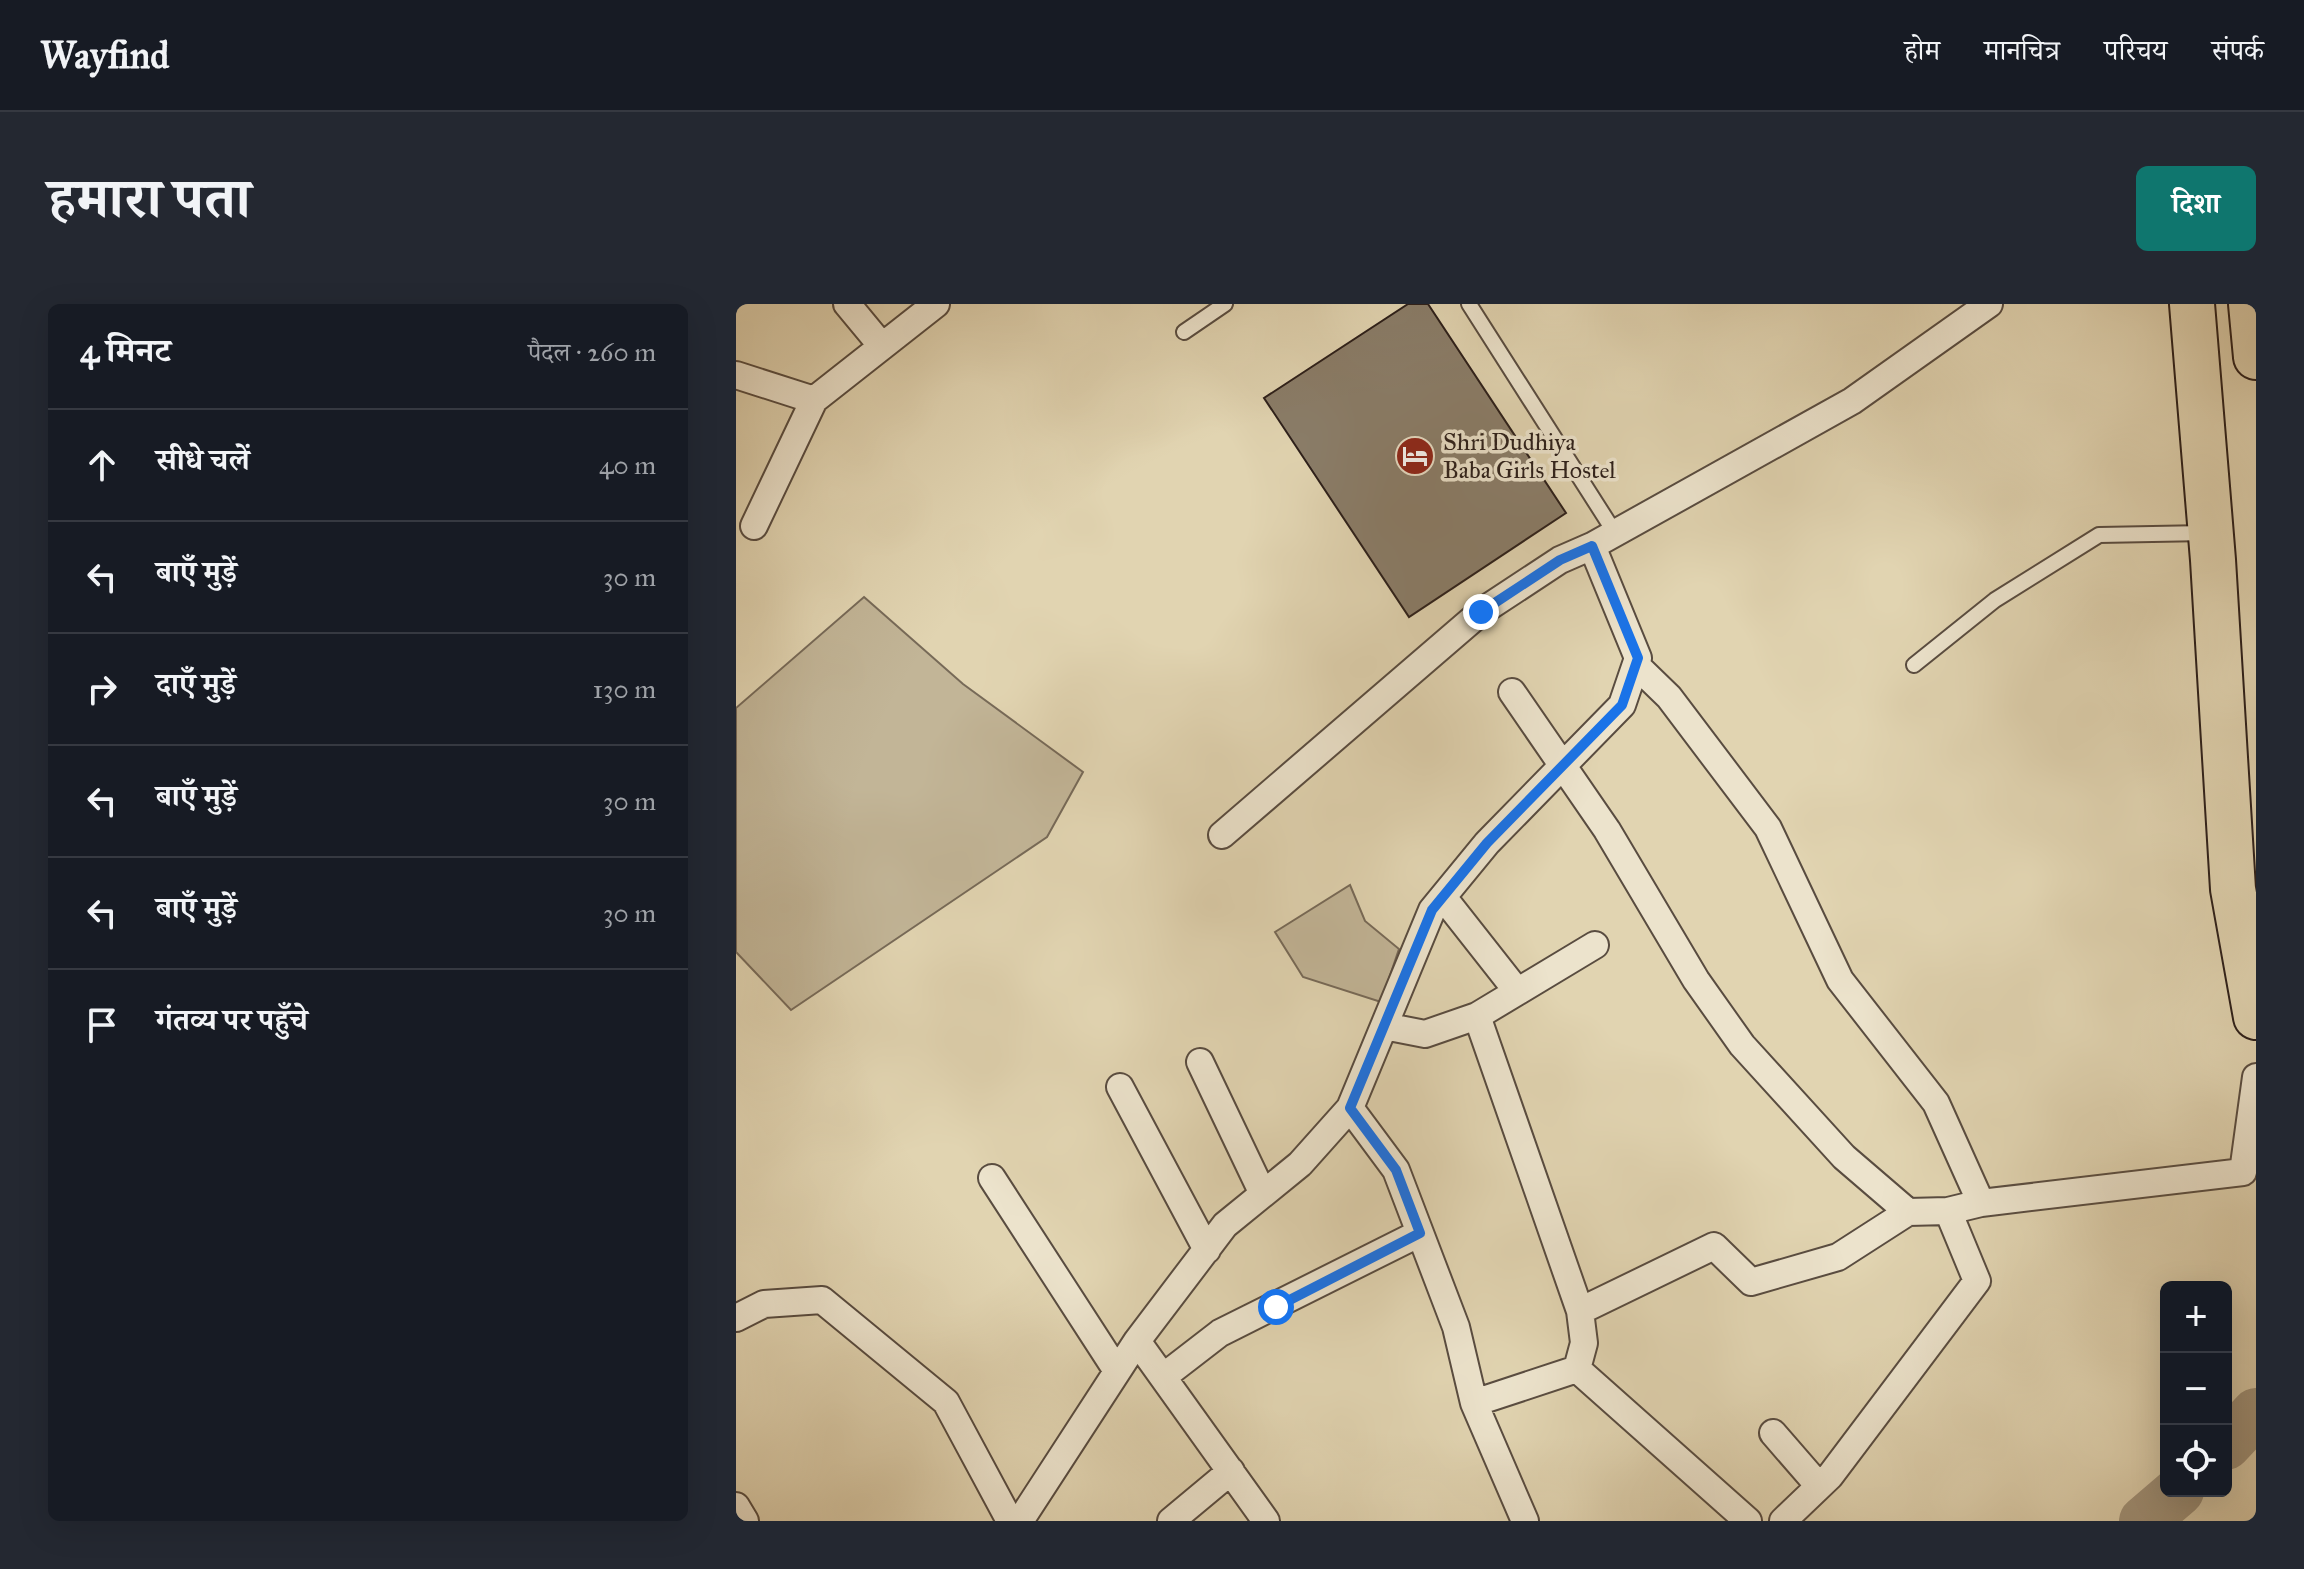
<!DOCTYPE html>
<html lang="hi">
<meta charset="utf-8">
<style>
body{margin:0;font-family:"IM FELL Great Primer","Noto Serif Devanagari",serif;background:#242831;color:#f1f3f6}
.controls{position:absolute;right:24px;bottom:24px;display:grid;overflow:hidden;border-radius:12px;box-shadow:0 8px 32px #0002}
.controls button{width:72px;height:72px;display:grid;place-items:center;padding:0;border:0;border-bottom:2px solid #363941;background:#171b24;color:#f1f3f6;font:40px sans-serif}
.stop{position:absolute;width:24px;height:24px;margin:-18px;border:6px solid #1a73e8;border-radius:50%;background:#fff}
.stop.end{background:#1a73e8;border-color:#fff;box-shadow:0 2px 8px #0008}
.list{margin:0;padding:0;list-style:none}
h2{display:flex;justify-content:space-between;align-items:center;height:104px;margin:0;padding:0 32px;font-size:34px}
h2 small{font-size:26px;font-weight:400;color:#9ea1a6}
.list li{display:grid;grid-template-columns:52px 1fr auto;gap:24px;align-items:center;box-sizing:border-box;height:112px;padding:0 32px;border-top:2px solid #363941}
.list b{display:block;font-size:30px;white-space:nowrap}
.list em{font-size:26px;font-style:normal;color:#9ea1a6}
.icon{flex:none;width:44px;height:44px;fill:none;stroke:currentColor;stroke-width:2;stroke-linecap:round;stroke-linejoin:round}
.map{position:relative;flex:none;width:1520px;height:1217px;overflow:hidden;border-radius:12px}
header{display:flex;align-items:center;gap:48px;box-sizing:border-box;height:112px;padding:0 40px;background:#171b24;border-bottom:2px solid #363941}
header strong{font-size:38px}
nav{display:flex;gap:44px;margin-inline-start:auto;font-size:28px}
.intro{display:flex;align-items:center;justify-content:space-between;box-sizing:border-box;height:192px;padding:0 48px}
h1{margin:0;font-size:56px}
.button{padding:20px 36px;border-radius:12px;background:#0f766e;color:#fff;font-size:28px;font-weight:700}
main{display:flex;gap:48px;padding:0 48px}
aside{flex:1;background:#171b24;border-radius:12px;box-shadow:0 8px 32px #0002}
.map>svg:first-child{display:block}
.green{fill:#c2b597;stroke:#776a58;stroke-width:2}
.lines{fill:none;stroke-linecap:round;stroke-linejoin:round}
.river{stroke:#a3967e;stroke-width:50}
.building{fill:#8a7d69;stroke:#2c1f1a;stroke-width:2}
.lane-casing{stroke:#594c40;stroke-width:18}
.street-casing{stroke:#594c40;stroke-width:30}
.highway-casing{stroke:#2c1f1a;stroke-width:48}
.lane{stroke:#ece3cc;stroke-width:14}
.street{stroke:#ece3cc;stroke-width:26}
.highway{stroke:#e1d4b1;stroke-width:44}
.route{stroke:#1a73e8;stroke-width:10}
.labels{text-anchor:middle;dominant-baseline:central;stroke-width:7;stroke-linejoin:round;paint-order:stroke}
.poi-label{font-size:24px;fill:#2c1f1a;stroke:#ece3cc;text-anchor:start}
</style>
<header>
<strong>Wayfind</strong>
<nav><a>होम</a><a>मानचित्र</a><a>परिचय</a><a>संपर्क</a></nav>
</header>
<div class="intro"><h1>हमारा पता</h1><a class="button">दिशा</a></div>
<main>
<aside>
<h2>4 मिनट<small>पैदल · 260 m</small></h2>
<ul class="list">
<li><svg class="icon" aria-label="ahead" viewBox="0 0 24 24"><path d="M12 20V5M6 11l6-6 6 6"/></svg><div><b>सीधे चलें</b></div><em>40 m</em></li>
<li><svg class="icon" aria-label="left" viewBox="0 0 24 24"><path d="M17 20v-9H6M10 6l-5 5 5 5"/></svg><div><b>बाएँ मुड़ें</b></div><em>30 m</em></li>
<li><svg class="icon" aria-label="right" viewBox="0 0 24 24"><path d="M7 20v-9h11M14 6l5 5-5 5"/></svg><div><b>दाएँ मुड़ें</b></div><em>130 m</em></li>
<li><svg class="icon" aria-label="left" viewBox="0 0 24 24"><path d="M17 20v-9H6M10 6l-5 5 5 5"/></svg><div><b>बाएँ मुड़ें</b></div><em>30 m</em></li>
<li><svg class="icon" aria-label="left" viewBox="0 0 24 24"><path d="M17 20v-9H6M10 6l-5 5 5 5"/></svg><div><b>बाएँ मुड़ें</b></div><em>30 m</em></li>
<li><svg class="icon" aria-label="arrive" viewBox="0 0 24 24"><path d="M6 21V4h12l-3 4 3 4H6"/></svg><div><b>गंतव्य पर पहुँचे</b></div></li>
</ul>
</aside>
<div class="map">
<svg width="1520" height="1217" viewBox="0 0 1520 1217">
<rect width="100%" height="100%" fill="#e1d4b1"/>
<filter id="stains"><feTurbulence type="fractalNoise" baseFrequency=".0025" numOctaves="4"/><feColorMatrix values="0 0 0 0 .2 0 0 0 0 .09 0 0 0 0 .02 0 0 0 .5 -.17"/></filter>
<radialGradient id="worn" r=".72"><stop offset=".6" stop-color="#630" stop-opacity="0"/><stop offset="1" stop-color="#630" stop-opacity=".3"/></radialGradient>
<path class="green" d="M128,293L227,380L347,468L311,533L55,706L0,648V404Z
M614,581L629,617L663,645L645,698L567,673L539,628Z"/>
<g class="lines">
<path class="river" d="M1490,1141L1520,1109
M1408,1217L1443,1187"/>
</g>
<path class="building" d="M672,0H692L830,209L673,313L528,94Z"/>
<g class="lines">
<defs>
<path id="lane" d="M733,0L879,229
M448,28L489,0
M1178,361L1259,296L1363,231L1470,229"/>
<path id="street" d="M111,0L145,41
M0,71L78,96L200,0
M18,222L78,96
M900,361L933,393L1032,524L1104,676L1200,799L1245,899
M776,388L871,526L960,676L1006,741L1108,853L1172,908
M486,531L745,308L824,256L856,242
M707,593L781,687
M741,712L844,1007L848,1039L841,1065
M648,722L689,730L741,712L859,641
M464,758L527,890
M384,783L471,946
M614,804L660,866L720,1023L738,1099L789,1217
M256,874L381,1067
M844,1007L978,942L1015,978L1102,953L1172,908L1212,907
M0,1014L28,1000L86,996L210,1098L274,1217
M401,1037L530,1217
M427,1073L484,1029L684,929
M738,1099L841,1065L1012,1217
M1037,1129L1083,1182
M0,1202L9,1217
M284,1217L401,1037L489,921L564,860L614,804L696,606L751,539L886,401L902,354L856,242L1116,97L1253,0
M435,1217L495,1167
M1047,1217L1094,1172L1241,977L1212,907L1245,899L1507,868L1520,773"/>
<path id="highway" d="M1456,0L1477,256L1497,585L1520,713
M1515,0L1520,53"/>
</defs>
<use href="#lane" class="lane-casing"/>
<use href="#street" class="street-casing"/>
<use href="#highway" class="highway-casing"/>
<use href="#lane" class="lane"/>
<use href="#street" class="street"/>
<use href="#highway" class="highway"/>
</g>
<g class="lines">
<path class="route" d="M540,1003L684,929L660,866L614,804L696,606L751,539L886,401L902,354L856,242L824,256L745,308"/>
</g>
<defs>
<symbol id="hotel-disc" viewBox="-11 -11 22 22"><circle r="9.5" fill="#8f2418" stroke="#ece3cc"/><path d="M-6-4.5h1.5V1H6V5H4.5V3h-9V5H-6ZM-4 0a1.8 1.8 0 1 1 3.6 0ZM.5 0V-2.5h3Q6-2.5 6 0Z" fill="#fff"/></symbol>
</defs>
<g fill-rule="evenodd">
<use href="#hotel-disc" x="657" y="130" width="44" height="44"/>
</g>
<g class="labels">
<g class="poi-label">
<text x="707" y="138">Shri Dudhiya<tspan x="707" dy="28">Baba Girls Hostel</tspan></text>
</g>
</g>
<rect width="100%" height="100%" filter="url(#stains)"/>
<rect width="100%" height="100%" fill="url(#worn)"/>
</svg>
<div class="controls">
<button>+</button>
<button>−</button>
<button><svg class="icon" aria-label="locate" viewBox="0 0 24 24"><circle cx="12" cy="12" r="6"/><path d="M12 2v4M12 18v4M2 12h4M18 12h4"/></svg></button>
</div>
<div class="stop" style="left:540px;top:1003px"></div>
<div class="stop end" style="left:745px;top:308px"></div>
</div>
</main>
